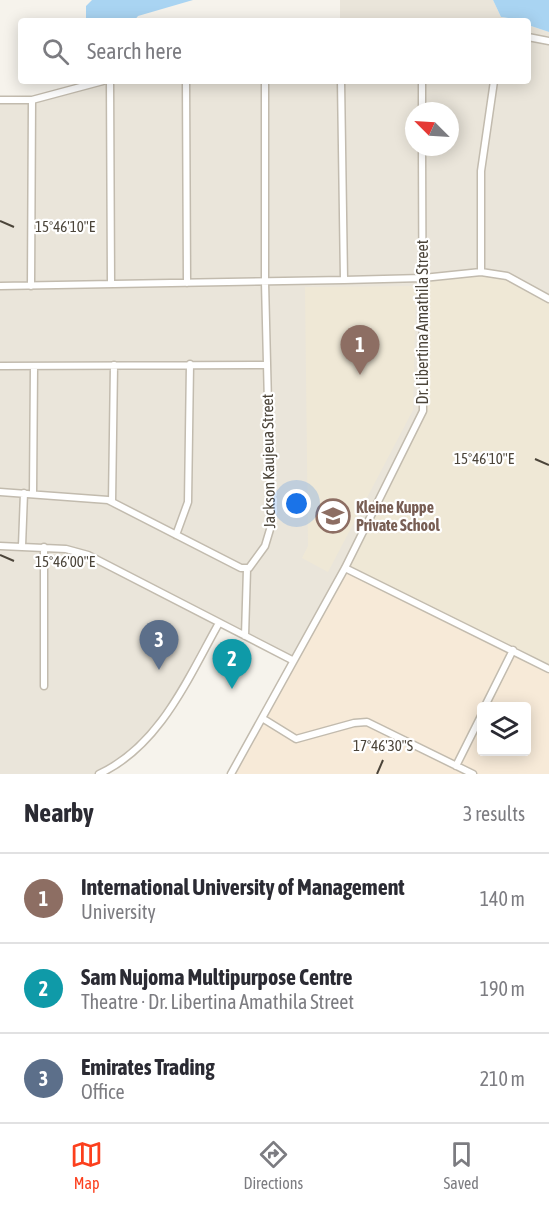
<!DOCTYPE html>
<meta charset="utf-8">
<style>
body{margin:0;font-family:"Asap Condensed",sans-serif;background:#f7f7f7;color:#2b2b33}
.controls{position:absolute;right:18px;bottom:18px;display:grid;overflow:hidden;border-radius:6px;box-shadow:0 3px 15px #0003}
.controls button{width:54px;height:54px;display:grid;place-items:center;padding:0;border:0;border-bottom:2px solid #e1e1e2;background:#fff;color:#2b2b33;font:30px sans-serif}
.compass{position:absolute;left:405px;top:102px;width:54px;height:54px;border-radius:50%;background:#fff;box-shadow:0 3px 15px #0003;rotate:294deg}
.you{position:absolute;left:297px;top:504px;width:21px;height:21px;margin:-15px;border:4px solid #fff;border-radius:50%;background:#1a73e8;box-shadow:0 0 0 9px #1a73e833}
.badge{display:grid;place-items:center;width:39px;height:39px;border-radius:50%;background:#fc3f1d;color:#fff;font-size:20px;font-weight:700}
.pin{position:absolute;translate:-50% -50px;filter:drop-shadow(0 2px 3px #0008)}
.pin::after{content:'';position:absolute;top:32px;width:21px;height:18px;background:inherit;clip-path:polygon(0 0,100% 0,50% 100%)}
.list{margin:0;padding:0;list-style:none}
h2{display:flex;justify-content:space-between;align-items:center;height:78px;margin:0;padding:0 24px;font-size:26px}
h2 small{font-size:20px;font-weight:400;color:#7c7c81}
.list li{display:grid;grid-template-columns:39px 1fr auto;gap:18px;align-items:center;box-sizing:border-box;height:90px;padding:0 24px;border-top:2px solid #e1e1e2}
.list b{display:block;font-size:22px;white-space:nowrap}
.list p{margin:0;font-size:20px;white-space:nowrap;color:#7c7c81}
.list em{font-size:20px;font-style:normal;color:#7c7c81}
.icon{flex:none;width:33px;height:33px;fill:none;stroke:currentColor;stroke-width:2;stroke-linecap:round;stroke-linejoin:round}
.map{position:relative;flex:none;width:549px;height:774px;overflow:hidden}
.search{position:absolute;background:#fff;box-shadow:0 3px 15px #0003;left:18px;right:18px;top:18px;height:66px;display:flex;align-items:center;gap:15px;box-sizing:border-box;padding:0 21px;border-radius:6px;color:#7c7c81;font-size:22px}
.sheet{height:348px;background:#fff}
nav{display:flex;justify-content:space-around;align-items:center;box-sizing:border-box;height:84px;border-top:2px solid #e1e1e2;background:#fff;font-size:16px;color:#7c7c81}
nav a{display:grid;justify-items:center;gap:3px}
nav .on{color:#fc3f1d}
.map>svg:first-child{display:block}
.residential{fill:#eae5da;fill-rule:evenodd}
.commercial{fill:#f7ead8;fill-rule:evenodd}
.education{fill:#efe8d6}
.water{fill:#a9d4f2}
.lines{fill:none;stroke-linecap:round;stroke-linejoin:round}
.street-casing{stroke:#c2bbae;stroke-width:9}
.street{stroke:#fff;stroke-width:6}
.ticks{fill:none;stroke:#4b4439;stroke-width:2}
.labels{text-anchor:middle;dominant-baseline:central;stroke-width:4.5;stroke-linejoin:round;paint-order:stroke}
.street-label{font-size:16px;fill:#4b4439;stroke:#fff}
.education-label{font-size:16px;font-weight:bold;fill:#785e54;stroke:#fff;text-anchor:start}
.ticks-label{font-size:15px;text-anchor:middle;fill:#4b4439;stroke:#fff;stroke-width:4.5;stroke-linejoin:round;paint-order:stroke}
</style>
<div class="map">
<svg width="549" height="774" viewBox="0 0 549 774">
<rect width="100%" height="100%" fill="#f6f3ec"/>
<path class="residential" d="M340,0H493L501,17L514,21H340Z
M528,25L549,32V299L423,411L389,483L292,660L219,623L156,729L133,752L99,774H0V100H32L103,81H528ZM414,111H450V147H414Z"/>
<path class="commercial" d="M345,568L549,668V774H231ZM482,706H526V752H482Z"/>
<path class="education" d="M481,272L507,276L549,299V668L345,568L423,411V278Z
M416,286L413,410L328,572L302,558L308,546L305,287Z"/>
<path class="water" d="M92,0H193L138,16L134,21H86V6Z
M493,0H549V32L528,25V21L501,17Z"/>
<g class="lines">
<defs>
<path id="street" d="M528,37L549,41
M110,81L111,284
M186,81L187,283
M341,81L344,280
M422,81V111
M0,100H32L103,81
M481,272V171L494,81
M0,286L344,280L423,278L481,272L507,276L549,299
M31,286L32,100
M0,366L267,365
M0,492L108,500L241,568H249L265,546L271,526L265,282V81
M33,494L34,366
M112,502L114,365
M176,535L188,502L190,364
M0,546L66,549L88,555L292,660
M22,546L24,493
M44,547V686
M345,568L549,669
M245,636L247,569
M485,706L513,650
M262,718L296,739L354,723L367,722L473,774
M456,766L482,714
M99,774C160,746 188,678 219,623
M231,774L345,568L423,411L422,147"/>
</defs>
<use href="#street" class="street-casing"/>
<use href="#street" class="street"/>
</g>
<path class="ticks" d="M0,221L14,227M535,459L549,465M0,555L14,561M377,774L383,760"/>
<defs>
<symbol id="school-ring" viewBox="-11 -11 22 22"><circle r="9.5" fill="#fff" stroke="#8d6e63" stroke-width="1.5"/><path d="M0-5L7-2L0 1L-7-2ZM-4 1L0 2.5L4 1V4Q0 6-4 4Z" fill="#8d6e63"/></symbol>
</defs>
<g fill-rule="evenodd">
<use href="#school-ring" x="314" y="497" width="38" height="38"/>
</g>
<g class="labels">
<g class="street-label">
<text transform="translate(422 322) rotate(-90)">Dr. Libertina Amathila Street</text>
<text transform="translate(268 461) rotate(-91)">Jackson Kaujeua Street</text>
</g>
<g class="education-label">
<text x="356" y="507">Kleine Kuppe<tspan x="356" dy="18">Private School</tspan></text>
</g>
</g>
<g class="ticks-label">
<text x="65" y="232">15°46'10"E</text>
<text x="484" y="464">15°46'10"E</text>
<text x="65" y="567">15°46'00"E</text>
<text x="383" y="751">17°46'30"S</text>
</g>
</svg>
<div class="controls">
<button><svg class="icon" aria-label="layers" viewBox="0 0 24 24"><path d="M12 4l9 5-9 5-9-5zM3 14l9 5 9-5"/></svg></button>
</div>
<svg class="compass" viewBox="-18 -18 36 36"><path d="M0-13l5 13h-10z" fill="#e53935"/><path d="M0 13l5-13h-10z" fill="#7c7c81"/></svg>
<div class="you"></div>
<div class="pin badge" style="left:360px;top:375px;background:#8d6e63">1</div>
<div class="pin badge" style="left:232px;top:689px;background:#0f9aa8">2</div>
<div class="pin badge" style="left:159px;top:670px;background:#5c6f8a">3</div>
<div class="search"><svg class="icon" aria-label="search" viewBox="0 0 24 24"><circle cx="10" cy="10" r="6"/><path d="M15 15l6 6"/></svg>Search here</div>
</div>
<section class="sheet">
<h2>Nearby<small>3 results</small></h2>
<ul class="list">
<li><span class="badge" style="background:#8d6e63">1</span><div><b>International University of Management</b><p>University</p></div><em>140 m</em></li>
<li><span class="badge" style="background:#0f9aa8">2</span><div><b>Sam Nujoma Multipurpose Centre</b><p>Theatre · Dr. Libertina Amathila Street</p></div><em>190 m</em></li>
<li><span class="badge" style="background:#5c6f8a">3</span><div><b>Emirates Trading</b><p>Office</p></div><em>210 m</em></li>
</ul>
</section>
<nav>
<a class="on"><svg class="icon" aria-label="map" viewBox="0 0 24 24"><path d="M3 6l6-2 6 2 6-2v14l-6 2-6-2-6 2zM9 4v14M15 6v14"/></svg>Map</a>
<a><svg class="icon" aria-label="directions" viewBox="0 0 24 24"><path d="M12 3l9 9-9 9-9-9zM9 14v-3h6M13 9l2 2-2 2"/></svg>Directions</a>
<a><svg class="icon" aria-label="saved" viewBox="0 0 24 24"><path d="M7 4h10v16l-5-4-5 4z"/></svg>Saved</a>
</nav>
